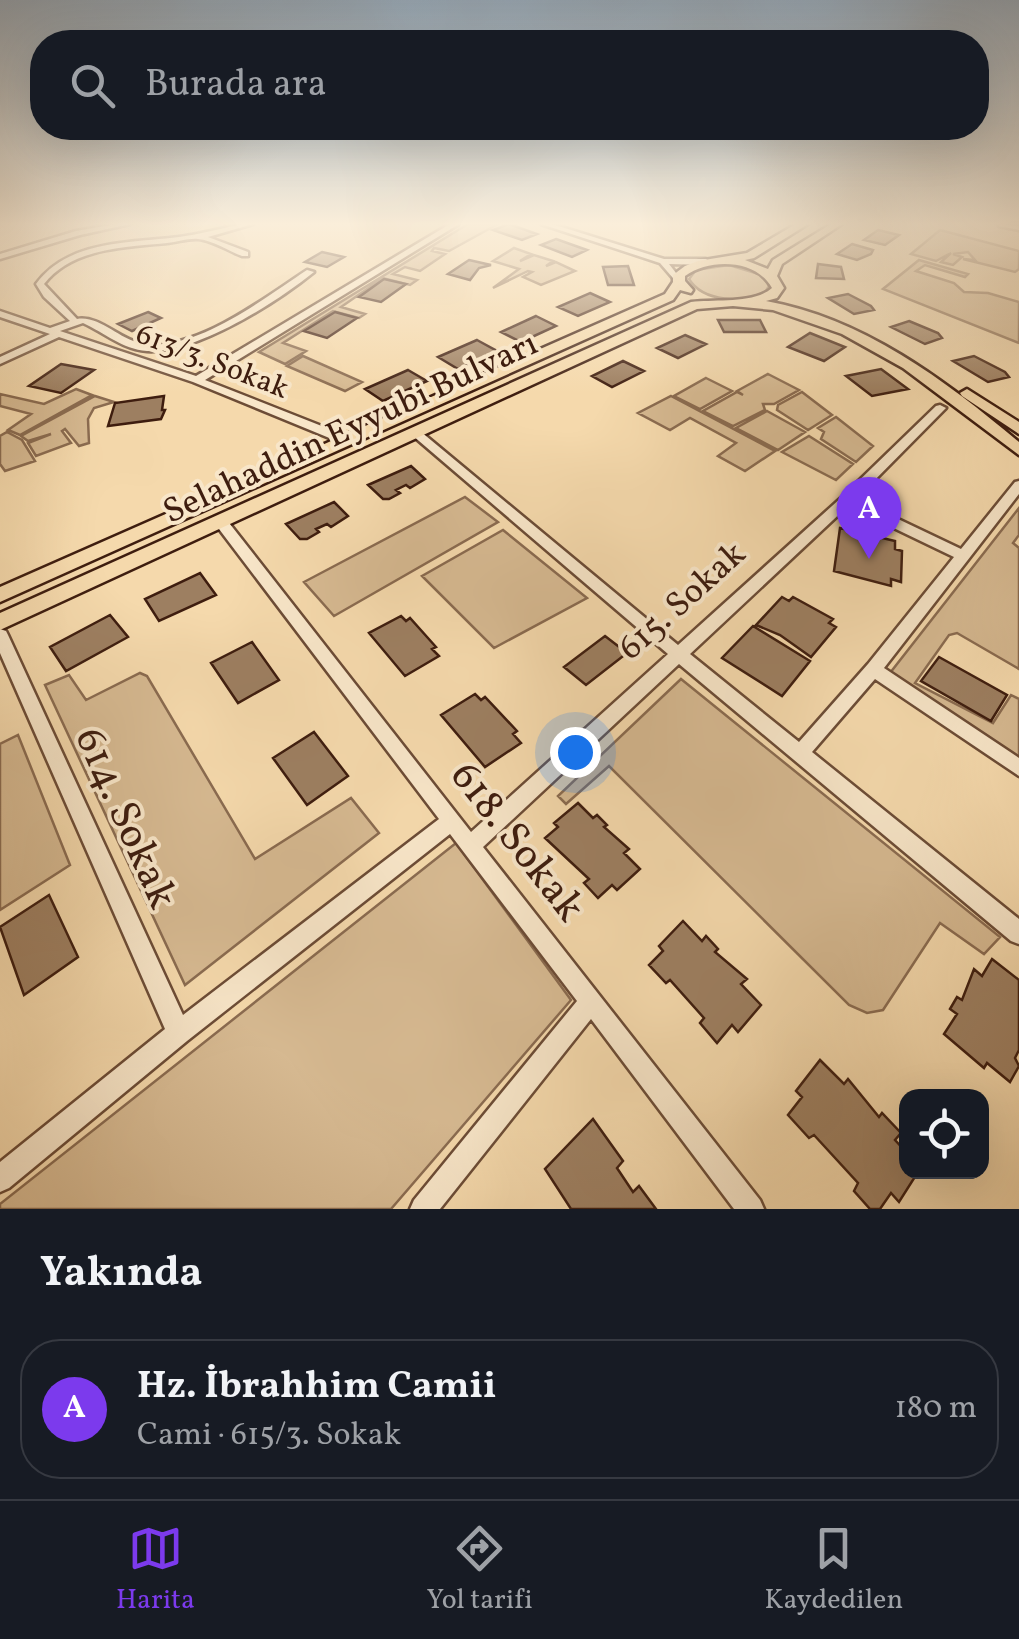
<!DOCTYPE html>
<html lang="tr">
<meta charset="utf-8">
<style>
body{margin:0;font-family:Vollkorn,serif;background:#20242c;color:#f1f3f6}
.controls{position:absolute;right:30px;bottom:30px;display:grid;overflow:hidden;border-radius:20px;box-shadow:0 10px 40px #0002}
.controls button{width:90px;height:90px;display:grid;place-items:center;padding:0;border:0;border-bottom:2px solid #363941;background:#171b24;color:#f1f3f6;font:50px sans-serif}
.you{position:absolute;left:575px;top:752px;width:35px;height:35px;margin:-25px;border:8px solid #fff;border-radius:50%;background:#1a73e8;box-shadow:0 0 0 15px #1a73e833}
.badge{display:grid;place-items:center;width:65px;height:65px;border-radius:50%;background:#7c3aed;color:#fff;font-size:32px;font-weight:700}
.pin{position:absolute;translate:-50% -82px;filter:drop-shadow(0 2px 5px #0008)}
.pin::after{content:'';position:absolute;top:52px;width:35px;height:30px;background:inherit;clip-path:polygon(0 0,100% 0,50% 100%)}
.list{margin:0;padding:0;list-style:none}
h2{display:flex;justify-content:space-between;align-items:center;height:130px;margin:0;padding:0 40px;font-size:42px}
h2 small{font-size:32px;font-weight:400;color:#9ea1a6}
.list li{display:grid;grid-template-columns:65px 1fr auto;gap:30px;align-items:center;box-sizing:border-box;height:140px;margin:0 20px 20px;padding:0 20px;border:2px solid #363941;border-radius:40px}
.list b{display:block;font-size:38px;white-space:nowrap}
.list p{margin:0;font-size:32px;white-space:nowrap;color:#9ea1a6}
.list em{font-size:32px;font-style:normal;color:#9ea1a6}
.icon{flex:none;width:55px;height:55px;fill:none;stroke:currentColor;stroke-width:2;stroke-linecap:round;stroke-linejoin:round}
.map{position:relative;flex:none;width:1019px;height:1209px;overflow:hidden}
.search{position:absolute;background:#171b24;box-shadow:0 10px 40px #0002;left:30px;right:30px;top:30px;height:110px;display:flex;align-items:center;gap:25px;box-sizing:border-box;padding:0 35px;border-radius:40px;color:#9ea1a6;font-size:38px}
.sheet{height:290px;background:#171b24}
nav{display:flex;justify-content:space-around;align-items:center;box-sizing:border-box;height:140px;border-top:2px solid #363941;background:#171b24;font-size:28px;color:#9ea1a6}
nav a{display:grid;justify-items:center;gap:5px}
nav .on{color:#7c3aed}
.map>svg:first-child{display:block}
.green{fill:#d6b991;stroke:#8a6b50;stroke-width:2.5}
.building{fill:#9d7f61;stroke:#3e1d0f;stroke-width:2.5}
.lines{fill:none;stroke-linecap:round;stroke-linejoin:round}
.minor-casing{stroke:#6c4c36;stroke-width:5}
.major-casing{stroke:#3e1d0f;stroke-width:5}
.minor{fill:#f8e6c9;fill-rule:evenodd}
.major{fill:#f5d9ac;fill-rule:evenodd}
.labels{text-anchor:middle;dominant-baseline:central;stroke-width:8;stroke-linejoin:round;paint-order:stroke}
.far-street-label{font-size:30px;fill:#3e1d0f;stroke:#f8e6c9}
.street-label{font-size:35px;fill:#3e1d0f;stroke:#f8e6c9}
.near-street-label{font-size:42px;fill:#3e1d0f;stroke:#f8e6c9}
</style>
<div class="map">
<svg width="1019" height="1209" viewBox="0 0 1019 1209">
<rect width="100%" height="100%" fill="#f5d9ac"/>
<filter id="stains"><feTurbulence type="fractalNoise" baseFrequency=".002" numOctaves="4"/><feColorMatrix values="0 0 0 0 .2 0 0 0 0 .09 0 0 0 0 .02 0 0 0 .5 -.17"/></filter>
<radialGradient id="worn" r=".72"><stop offset=".6" stop-color="#630" stop-opacity="0"/><stop offset="1" stop-color="#630" stop-opacity=".3"/></radialGradient>
<path class="green" d="M468,224H498L449,251L434,248L432,251L445,254L420,271L405,267L393,274L417,280L410,285L383,278L341,307L365,314L359,318L333,311L283,343L306,351L285,364L259,352Z
M940,230L1019,251V269L1015,272L963,259L975,260L968,252L953,254L962,257L953,265L941,262L951,253L936,261L911,254Z
M514,248L531,254L520,261L534,255L553,261L546,266L556,262L575,271L541,285L523,277L532,272L528,271L493,288L519,269L493,261Z
M919,260L968,274L965,277L925,265L916,271L954,283L964,292L988,293L1019,302V343L883,289Z
M729,265L762,275L769,286L766,291C744,304 703,302 689,279L696,270Z
M303,356L362,382L345,391L287,366Z
M768,374L799,390L774,404H763L765,410L733,426L703,411L737,392L743,395L737,391Z
M706,378L732,391L700,409L674,396Z
M76,389L92,395L20,435L8,430L31,414L0,406V394L44,404Z
M802,392L832,415L808,430L777,410L778,405Z
M95,396L114,402L94,408L88,419L89,443L79,446L65,429L62,431L71,443L36,456L28,443L51,434L28,441L21,436Z
M671,396L775,451L745,471L718,456L736,443L690,418L670,430L638,413Z
M767,411L805,432L778,450L736,428Z
M836,417L873,446L856,462L821,439L824,432L818,428Z
M7,432L22,440L35,461L5,471L0,464V436Z
M809,436L853,464L836,480L782,452Z
M465,497L498,522L334,616L304,582Z
M1019,508V535L1013,543L1019,548V669L957,633L949,635L915,683L993,723L1011,695L1019,699V761L890,673Z
M503,530L587,598L494,648L422,576Z
M140,673L147,676L255,859L351,798L379,833L185,985L45,685L69,675L86,700Z
M681,679L1000,937L984,954L940,923L883,1010L867,1013L849,1005L609,766L566,804L558,796Z
M18,735L70,865L0,910V744Z
M456,843L571,1000L391,1209H0V1204Z"/>
<path class="building" d="M509,224L537,234L522,240L493,230Z
M878,230L899,235L885,245L864,240Z
M556,239L587,250L572,257L541,245Z
M852,244L873,250L871,254L857,260L837,254Z
M322,252L344,257L327,267L305,262Z
M469,260L491,265L479,268L470,280L448,274Z
M818,264L841,267L844,279L816,278Z
M628,266L634,285H608L603,267Z
M384,279L406,284L381,302L359,297Z
M590,293L610,302L578,316L558,307Z
M848,294L871,306L874,310L854,314L828,298Z
M148,312L161,318L132,331L118,324Z
M335,312L357,318L327,338L304,331Z
M536,316L556,326L521,342L501,332Z
M718,320H760L766,332H724Z
M909,321L938,333L942,338L925,344L891,327Z
M810,333L845,347L824,361L788,347Z
M685,335L706,344L678,358L657,348Z
M477,340L497,351L458,369L438,357Z
M974,356L1005,372L1009,377L988,382L953,361Z
M623,361L644,371L612,387L592,376Z
M61,364L94,370L61,393L29,386Z
M881,369L908,389L872,396L846,376Z
M408,370L427,381L383,401L365,389Z
M164,396L162,410H165L161,419L108,426L115,403Z
M411,466L425,479L410,488L406,485L396,490L400,493L389,499H383L368,485Z
M334,502L348,516L331,527L327,524L316,529L319,532L307,539H300L286,524Z
M840,528L895,541V549L902,551L901,582L891,579V586L834,571Z
M200,573L216,595L159,621L145,599Z
M782,597L789,601L793,597L833,619L829,623L836,627L811,657L780,635L756,625Z
M110,615L128,637L66,671L50,647Z
M401,616L406,621L410,618L436,647L432,649L439,656L405,676L369,633Z
M753,626L810,661L782,696L722,658Z
M605,636L627,653L586,685L564,667Z
M252,642L279,680L238,703L211,663Z
M939,657L1007,695L991,721L921,681Z
M475,694L481,700L485,697L517,731L513,734L521,743L485,767L441,715Z
M314,732L348,776L307,805L273,758Z
M578,803L593,818L597,815L607,825L604,827L629,849L624,853L640,869L617,890L612,885L598,898L584,883L589,879L545,838L558,827L554,823Z
M49,895L78,957L24,995L0,927Z
M683,921L702,941L706,936L718,949L715,952L747,979L741,984L761,1005L738,1032L732,1025L717,1043L700,1023L704,1018L670,980L666,983L649,965L663,951L659,946Z
M992,959L1019,980V1050L1015,1058L1019,1066L1010,1082L987,1063L984,1068L944,1034L957,1014L950,1009L957,997L962,1000L974,969L982,976Z
M820,1060L844,1084L848,1079L879,1117L882,1113L901,1133L895,1140L906,1152V1172H918L899,1202L891,1193L880,1209H870L854,1191L858,1183L814,1135L809,1138L788,1115L802,1097L796,1091Z
M593,1119L623,1161L617,1168L633,1192L639,1186L656,1209H571L545,1169Z"/>
<g class="lines">
<defs>
<path id="minor" d="M116,224H130L80,235L0,259V254L76,231Z
M241,224H253L208,237L248,252V256H242C229,251 212,240 198,239C189,238 177,242 167,243C125,247 72,248 44,284L77,319C99,315 119,339 140,343C194,354 264,298 307,270L314,272C277,302 196,354 147,351C122,349 105,333 83,323L60,331L196,376L450,224H459L205,380L352,438V444H344L193,382L59,337L0,364V357L50,334L0,317V311L50,328L70,321L44,297L36,284C68,240 130,243 179,237C200,234 220,229 241,224Z
M541,224H552L664,259H706L710,262L706,265L669,264L683,282L679,285L660,263Z
M998,224L1019,226V230L999,226Z
M940,405L946,408L944,410L856,499L961,549L1015,482L1019,481V494L884,668L1019,758V776L875,679L812,752L1019,919V944L1011,941L679,664L483,847L760,1200L764,1209H734L591,1019L440,1209H410L414,1200L577,1001L450,834L187,1041L9,1188L0,1192V1162L165,1029L0,653V629L6,631L8,635L183,1015L439,819L216,525L214,522L216,519H226L471,832L668,654L412,435V431H420L678,645L842,497L936,406ZM848,506L954,557L868,664L799,742L690,654Z"/>
<path id="major" d="M796,224H808L754,258L745,260L768,269L773,260L831,224H842L782,264L777,276L784,288L777,298L766,301C863,318 946,381 1019,442V455L903,368L842,334L773,310L733,306L697,309L0,630V613L691,302C715,299 754,304 772,288C756,259 710,258 685,276V281L693,290L691,293L680,290L673,300L0,602V587L665,294L673,282V275L685,266L698,261L747,253Z
M967,389L1019,422V434L962,396L960,393Z"/>
</defs>
<use href="#minor" class="minor-casing"/>
<use href="#major" class="major-casing"/>
<use href="#minor" class="minor"/>
<use href="#major" class="major"/>
</g>
<linearGradient id="sky" x2="0" y2="1"><stop stop-color="#94a9bb"/><stop offset="0.57" stop-color="#faeeda"/><stop offset="1" stop-color="#faeeda" stop-opacity="0"/></linearGradient>
<rect width="1019" height="393" fill="url(#sky)"/>
<g class="labels">
<g class="far-street-label">
<text transform="translate(212 362) rotate(21)">613/3. Sokak</text>
</g>
<g class="street-label">
<text transform="translate(351 429) rotate(-25)">Selahaddin Eyyubi Bulvarı</text>
<text transform="translate(683 602) rotate(-42)">615. Sokak</text>
</g>
<g class="near-street-label">
<text transform="translate(124 819) rotate(66)">614. Sokak</text>
<text transform="translate(516 843) rotate(52)">618. Sokak</text>
</g>
</g>
<rect width="100%" height="100%" filter="url(#stains)"/>
<rect width="100%" height="100%" fill="url(#worn)"/>
</svg>
<div class="controls">
<button><svg class="icon" aria-label="locate" viewBox="0 0 24 24"><circle cx="12" cy="12" r="6"/><path d="M12 2v4M12 18v4M2 12h4M18 12h4"/></svg></button>
</div>
<div class="you"></div>
<div class="pin badge" style="left:869px;top:559px">A</div>
<div class="search"><svg class="icon" aria-label="search" viewBox="0 0 24 24"><circle cx="10" cy="10" r="6"/><path d="M15 15l6 6"/></svg>Burada ara</div>
</div>
<section class="sheet">
<h2>Yakında<small></small></h2>
<ul class="list">
<li><span class="badge">A</span><div><b>Hz. İbrahhim Camii</b><p>Cami · 615/3. Sokak</p></div><em>180 m</em></li>
</ul>
</section>
<nav>
<a class="on"><svg class="icon" aria-label="map" viewBox="0 0 24 24"><path d="M3 6l6-2 6 2 6-2v14l-6 2-6-2-6 2zM9 4v14M15 6v14"/></svg>Harita</a>
<a><svg class="icon" aria-label="directions" viewBox="0 0 24 24"><path d="M12 3l9 9-9 9-9-9zM9 14v-3h6M13 9l2 2-2 2"/></svg>Yol tarifi</a>
<a><svg class="icon" aria-label="saved" viewBox="0 0 24 24"><path d="M7 4h10v16l-5-4-5 4z"/></svg>Kaydedilen</a>
</nav>
